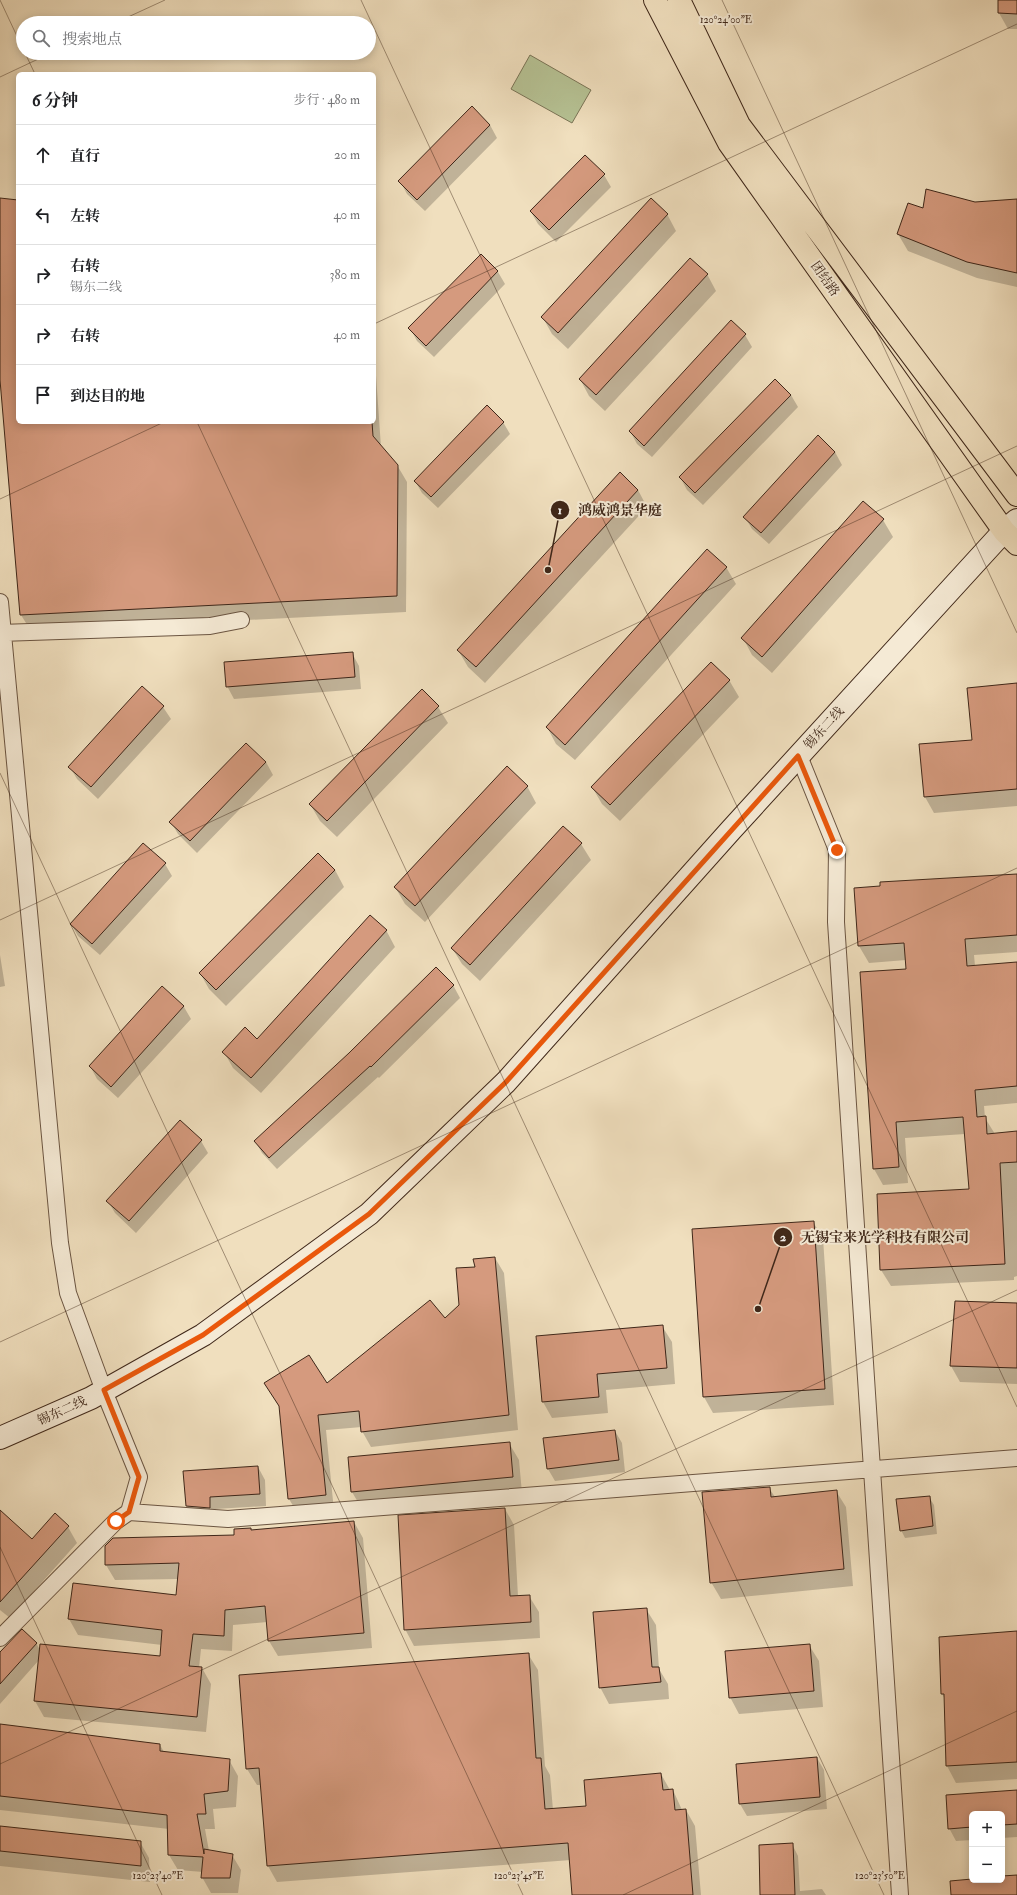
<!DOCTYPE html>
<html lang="zh">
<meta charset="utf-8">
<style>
body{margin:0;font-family:"IM FELL Double Pica","Noto Serif SC",serif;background:#f6f6f6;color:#202124}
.controls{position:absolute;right:12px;bottom:12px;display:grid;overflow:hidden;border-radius:6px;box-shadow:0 2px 10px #0003}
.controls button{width:36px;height:36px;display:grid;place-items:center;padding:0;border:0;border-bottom:1px solid #e0e0e0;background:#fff;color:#202124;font:20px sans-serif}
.stop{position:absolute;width:12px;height:12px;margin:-9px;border:3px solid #ea580c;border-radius:50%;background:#fff}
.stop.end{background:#ea580c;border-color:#fff;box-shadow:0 1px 4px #0008}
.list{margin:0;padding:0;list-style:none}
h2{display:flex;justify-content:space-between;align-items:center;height:52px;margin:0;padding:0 16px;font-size:17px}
h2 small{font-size:13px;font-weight:400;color:#757577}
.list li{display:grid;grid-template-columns:26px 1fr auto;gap:12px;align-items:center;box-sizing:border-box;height:60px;padding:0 16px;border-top:1px solid #e0e0e0}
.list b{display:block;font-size:15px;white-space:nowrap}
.list p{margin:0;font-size:13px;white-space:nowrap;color:#757577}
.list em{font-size:13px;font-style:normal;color:#757577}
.icon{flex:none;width:22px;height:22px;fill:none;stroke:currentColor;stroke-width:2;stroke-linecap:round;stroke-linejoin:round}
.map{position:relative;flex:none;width:1017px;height:1895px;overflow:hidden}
.search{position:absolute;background:#fff;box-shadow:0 2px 10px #0003;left:16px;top:16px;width:360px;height:44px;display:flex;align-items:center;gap:10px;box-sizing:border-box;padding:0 14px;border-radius:22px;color:#757577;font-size:15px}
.panel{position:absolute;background:#fff;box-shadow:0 2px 10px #0003;left:16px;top:72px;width:360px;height:352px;border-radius:6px}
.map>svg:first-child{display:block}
.green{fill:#b6c294;stroke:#7a7456}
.shadow{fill:#0003}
.building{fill:#d59a7e;stroke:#3f2719}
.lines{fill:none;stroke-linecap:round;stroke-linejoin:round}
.street-casing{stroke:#6b5542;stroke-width:18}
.secondary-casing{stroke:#3f2719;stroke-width:24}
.primary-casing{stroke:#3f2719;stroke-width:24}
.street{stroke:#f5ead5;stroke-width:16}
.secondary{stroke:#f5ead5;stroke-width:22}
.primary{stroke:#f0dfbe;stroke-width:22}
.route{stroke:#ea580c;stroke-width:5}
.ticks{fill:none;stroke:#3f2719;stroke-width:1;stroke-opacity:0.45}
.labels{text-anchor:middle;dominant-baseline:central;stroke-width:4;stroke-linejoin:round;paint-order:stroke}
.street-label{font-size:13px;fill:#3f2719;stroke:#f5ead5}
.ticks-label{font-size:10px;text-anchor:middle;fill:#3f2719;stroke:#f5ead5;stroke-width:4;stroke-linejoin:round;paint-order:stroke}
.leader{fill:none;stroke:#3f2719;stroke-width:1.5}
.callout-dot{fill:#3f2719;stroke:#f5ead5;stroke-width:1.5}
.mark-label{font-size:12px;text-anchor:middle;font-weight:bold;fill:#fff}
.callout-label{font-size:14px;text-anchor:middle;font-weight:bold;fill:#3f2719;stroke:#f5ead5;stroke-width:4;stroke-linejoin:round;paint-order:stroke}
</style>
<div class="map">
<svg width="1017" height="1895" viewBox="0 0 1017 1895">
<rect width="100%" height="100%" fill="#f0dfbe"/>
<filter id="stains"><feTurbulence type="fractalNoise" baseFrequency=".005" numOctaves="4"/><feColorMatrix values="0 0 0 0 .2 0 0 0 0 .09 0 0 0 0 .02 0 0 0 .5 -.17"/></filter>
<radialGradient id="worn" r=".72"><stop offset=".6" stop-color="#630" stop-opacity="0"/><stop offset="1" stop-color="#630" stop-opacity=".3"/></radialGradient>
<path class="green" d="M530,55L591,90L572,123L511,89Z"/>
<path class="shadow" d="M999,0H1017V29H1008L999,13Z
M490,125L497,138L425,211L407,194L400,181Z
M604,175L611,187L556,242L538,224L531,212Z
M0,199L18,201V422H374V347L381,447L397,465L407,482L406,612L31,631L21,615L0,369Z
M1017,200V287L977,278L908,251L898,234L924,209Z
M667,214L676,231L568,349L552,334L543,318Z
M481,256L498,272L505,284L434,357L417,341L410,328Z
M707,274L716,291L605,411L589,396L580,379Z
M745,335L752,347L652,457L637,444L630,431Z
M791,395L798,407L703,505L687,490L680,477Z
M503,422L510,434L438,508L422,493L415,481Z
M835,452L842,465L769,544L752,529L745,517Z
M638,490L647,507L485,683L468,667L458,650Z
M864,502L883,520L893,537L772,673L752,655L743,638Z
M726,567L736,584L575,760L556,744L547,727Z
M352,653L359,666L361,689L234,699L227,686Z
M729,680L739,697L620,821L602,804L592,787Z
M1017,686V806L934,813L925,797Z
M142,687L163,707L171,719L98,799L77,779L70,767Z
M422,691L438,707L448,723L337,837L320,821L310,804Z
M266,762L273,775L197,853L178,834L171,822Z
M527,786L536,803L425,922L405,904L395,887Z
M563,827L581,844L591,860L480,981L462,964L452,948Z
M318,854L335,870L344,887L226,1006L209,989L200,973Z
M165,864L172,876L100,955L78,936L71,924Z
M1017,875V952L974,955L975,966L1017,963V1103L984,1106L985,1118L995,1134L1017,1132V1276L1014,1277V1280L891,1286L881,1270L878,1195L970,1190L965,1134L905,1138L908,1183L883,1185L874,1169L907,970L906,960L869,963L859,946L855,889Z
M386,930L395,947L261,1093L233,1068L224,1052L257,1040Z
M0,955L5,986L0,987Z
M453,985L460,998L379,1078L378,1077L277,1169L262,1153L255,1141Z
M162,987L184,1007L191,1019L118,1098L97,1079L90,1066Z
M180,1121L201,1141L208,1153L136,1233L115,1213L108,1201Z
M813,1222L823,1238L834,1405L713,1413L704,1397Z
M495,1258L504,1273L518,1430L371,1447L362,1431V1427L326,1430L334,1511L298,1514L289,1499L280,1408L266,1384H327L444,1319L460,1306L476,1268Z
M1017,1304V1384L960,1382L951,1366Z
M662,1326L672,1342L675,1384L606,1390L608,1413L552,1418L543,1402Z
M615,1431L622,1443L625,1472L555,1481L548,1469Z
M509,1443L519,1460L522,1493L362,1509L352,1492L349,1458Z
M258,1467L265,1480L266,1506L216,1509L217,1520L194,1519L187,1506L184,1472Z
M769,1488L775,1497L836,1491L846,1507L853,1586L721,1599L711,1582Z
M929,1497L934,1505L937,1534L905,1538L901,1530Z
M505,1509L514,1525L518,1596H529L539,1612L540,1638L414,1646L405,1629Z
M0,1511L32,1540L68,1527L77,1543L10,1618L0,1610Z
M354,1522L363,1538L372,1648L278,1656L269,1641L267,1622L233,1625L232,1651L201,1649L199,1668H202L211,1684L206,1732L44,1717L35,1701L39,1660L0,1704V1655L36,1643L40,1650L161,1657L162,1645L78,1635L69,1619L73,1584L177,1596L179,1579L115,1580L106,1565L235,1536L251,1529L252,1531Z
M646,1609L656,1625L659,1669L668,1684L669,1699L609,1704L600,1687Z
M1017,1632V1779L956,1783L947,1766L945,1699L942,1694L940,1638Z
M809,1645L819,1661L823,1707L739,1714L730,1697Z
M528,1654L538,1670L545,1766L550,1775L553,1810L587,1807L661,1774L670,1790H673L682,1810H686L695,1826L701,1895H574L571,1860L277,1882L268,1866L261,1785H257L247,1769Z
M0,1725L160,1745L164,1752L229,1760L238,1776L236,1807L213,1809L215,1829H205L209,1851L232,1855L241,1870L238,1893H211L202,1877L203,1872L178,1870L169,1855V1829L0,1810Z
M817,1758L824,1770L827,1809L747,1816L740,1804Z
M1017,1791V1837L1002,1838V1814H972V1840L956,1841L949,1828L947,1796Z
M0,1827L140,1842L149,1858L150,1882L0,1866Z
M792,1844L798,1856L800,1891L822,1889L826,1895H761Z"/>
<path class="building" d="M998,0H1017V14L998,13Z
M472,106L490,125L417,200L398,181Z
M585,155L605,174L549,230L530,211Z
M926,189L975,202L1017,199V273L967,262L897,234L908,203L923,208Z
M0,198L18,200V422H372L373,436L398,465L397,596L20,615L0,380Z
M651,198L668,214L558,333L541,317Z
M481,254L498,271L426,346L408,328Z
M690,258L708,274L596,395L579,379Z
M731,320L746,334L644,446L629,431Z
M775,379L791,395L695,493L679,477Z
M487,405L504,422L431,497L414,481Z
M818,435L835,452L761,533L743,517Z
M620,472L638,490L476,667L457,650Z
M863,501L884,519L762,657L741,638Z
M707,549L727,567L565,745L546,727Z
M353,652L355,677L226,687L224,662Z
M711,662L730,680L610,805L591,787Z
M1017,683V789L924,797L919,744L972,740L967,688Z
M142,686L164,706L91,787L68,767Z
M422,689L439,706L327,821L309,804Z
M246,743L266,762L190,841L169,822Z
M507,766L528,786L415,906L394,887Z
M563,826L582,843L470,965L451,948Z
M143,843L166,863L92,944L70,924Z
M318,853L335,870L216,990L199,973Z
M1017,874V935L965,939L967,966L1017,962V1086L975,1090L977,1117L986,1116L987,1134L1017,1131V1162L1000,1163L1005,1264L880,1270L877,1194L969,1189L963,1117L896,1122L899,1167L873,1169L860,972L906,969L904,943L858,946L854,888L880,886V882Z
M370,915L387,930L251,1078L222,1052L245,1027L257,1039Z
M436,967L454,985L371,1067L370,1066L269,1158L254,1141L349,1053Z
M162,986L184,1006L111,1087L89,1066Z
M180,1120L202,1140L129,1221L106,1201Z
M814,1221L825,1389L703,1397L692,1229Z
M495,1257L509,1415L361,1432L359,1411L318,1415L326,1495L288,1499L279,1406L264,1383L309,1355L327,1383L430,1300L445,1318L459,1305L456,1268L475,1267L473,1259Z
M955,1301L1017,1303V1368L950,1366Z
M663,1325L667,1368L597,1374L599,1397L542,1402L536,1336Z
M615,1430L619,1460L547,1469L543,1438Z
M510,1442L513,1477L351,1492L348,1457Z
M258,1466L260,1494L210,1497V1508L186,1506L183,1471Z
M770,1487L771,1497L837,1490L844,1569L710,1583L702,1492Z
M930,1496L933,1526L900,1531L896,1499Z
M505,1508L510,1596L530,1595L531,1622L404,1630L398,1515Z
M0,1510L32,1539L55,1513L69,1526L0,1602Z
M354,1521L364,1633L268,1641L265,1606L225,1610L224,1636L193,1634L189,1666L202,1667L197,1717L34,1701L40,1644L160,1656L162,1630L68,1619L73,1583L176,1595L179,1563L105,1565V1546L113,1538L234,1535V1529L251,1528V1530Z
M647,1608L652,1667H659L661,1682L599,1688L593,1612Z
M22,1629L37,1643L0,1684V1652Z
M1017,1631V1762L946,1766L944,1694H941L939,1637Z
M810,1644L814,1691L729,1698L725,1651Z
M529,1653L536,1758H541L545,1809L586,1806L584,1780L661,1773L663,1790L673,1789L675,1810L686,1809L693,1895H572L568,1843L267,1866L259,1768L246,1769L239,1675Z
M0,1724L160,1744V1751L230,1759L228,1791L204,1794L206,1814H197L204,1854V1849L233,1854L230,1878H201L203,1857L168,1855L167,1815L0,1796Z
M817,1757L820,1797L739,1804L736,1764Z
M1017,1790V1824L1002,1825V1814H972V1827L948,1829L946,1795Z
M0,1826L141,1841V1866L0,1851Z
M793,1843L795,1895H760L759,1845Z
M1017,1875V1895H951L950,1881L972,1879L1002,1880V1876Z"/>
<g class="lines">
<defs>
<path id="street" d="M0,602L60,1243L68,1293L104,1391L139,1477L129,1512
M0,633L210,626L241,620
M799,756L837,850L836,922L900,1895
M0,1638L116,1521L129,1512L228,1519L1017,1458"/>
<path id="secondary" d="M0,1438L91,1398L203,1335L369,1214L506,1082L731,830L1004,531L1017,520"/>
<path id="primary" d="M655,0L729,143L1004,531L1017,544
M679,0L739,125L1017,495"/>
</defs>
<use href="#street" class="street-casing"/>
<use href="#secondary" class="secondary-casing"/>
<use href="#primary" class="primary-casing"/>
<use href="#street" class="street"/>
<use href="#secondary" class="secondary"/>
<use href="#primary" class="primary"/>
</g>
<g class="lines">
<path class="route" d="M116,1521L129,1512L139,1477L104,1390L203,1335L369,1214L506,1082L798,756L837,850"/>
</g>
<path class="ticks" d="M0,0L23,49M361,0L1017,1407M722,0L1017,633M115,23L165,0M25,53L35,74M0,77L51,53M374,324L1017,24M197,422L884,1895M0,499L164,422M0,773L523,1895M0,920L1017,446M0,1342L1017,868M0,1547L162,1895M0,1764L1017,1290M623,1895L1017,1711"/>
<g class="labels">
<g class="street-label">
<text transform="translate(825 279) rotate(55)">团结路</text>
<text transform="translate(824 728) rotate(-48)">锡东二线</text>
<text transform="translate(62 1411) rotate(-24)">锡东二线</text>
</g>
</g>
<g class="ticks-label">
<text x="726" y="23">120°24'00"E</text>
<text x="158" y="1879">120°23'40"E</text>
<text x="519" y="1879">120°23'45"E</text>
<text x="880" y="1879">120°23'50"E</text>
</g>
<path class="leader" d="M548 570L560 510M758 1309L783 1237"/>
<g class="callout-dot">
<circle cx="548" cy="570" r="4"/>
<circle cx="758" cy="1309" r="4"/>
<circle cx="560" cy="510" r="10"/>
<circle cx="783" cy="1237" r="10"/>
</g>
<g class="mark-label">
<text x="560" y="514">1</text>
<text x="783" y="1241">2</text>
</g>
<g class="callout-label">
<text x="620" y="515">鸿威鸿景华庭</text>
<text x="885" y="1242">无锡宝来光学科技有限公司</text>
</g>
<rect width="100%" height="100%" filter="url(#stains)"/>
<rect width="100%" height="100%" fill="url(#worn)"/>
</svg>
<div class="controls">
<button>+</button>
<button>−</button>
</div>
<div class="stop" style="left:116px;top:1521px"></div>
<div class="stop end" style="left:837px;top:850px"></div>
<div class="search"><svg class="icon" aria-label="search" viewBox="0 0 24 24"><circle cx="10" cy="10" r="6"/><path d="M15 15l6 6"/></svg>搜索地点</div>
<section class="panel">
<h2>6 分钟<small>步行 · 480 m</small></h2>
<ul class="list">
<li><svg class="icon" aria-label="ahead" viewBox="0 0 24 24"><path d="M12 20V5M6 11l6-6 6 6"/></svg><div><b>直行</b></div><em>20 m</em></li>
<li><svg class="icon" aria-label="left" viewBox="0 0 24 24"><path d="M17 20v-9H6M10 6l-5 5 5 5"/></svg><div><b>左转</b></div><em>40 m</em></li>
<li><svg class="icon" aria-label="right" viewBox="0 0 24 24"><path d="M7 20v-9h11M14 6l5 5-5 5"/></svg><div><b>右转</b><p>锡东二线</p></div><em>380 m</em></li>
<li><svg class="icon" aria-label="right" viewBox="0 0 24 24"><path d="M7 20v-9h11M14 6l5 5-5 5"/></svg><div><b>右转</b></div><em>40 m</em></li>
<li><svg class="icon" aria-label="arrive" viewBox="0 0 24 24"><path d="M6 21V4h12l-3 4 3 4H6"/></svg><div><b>到达目的地</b></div></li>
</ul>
</section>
</div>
